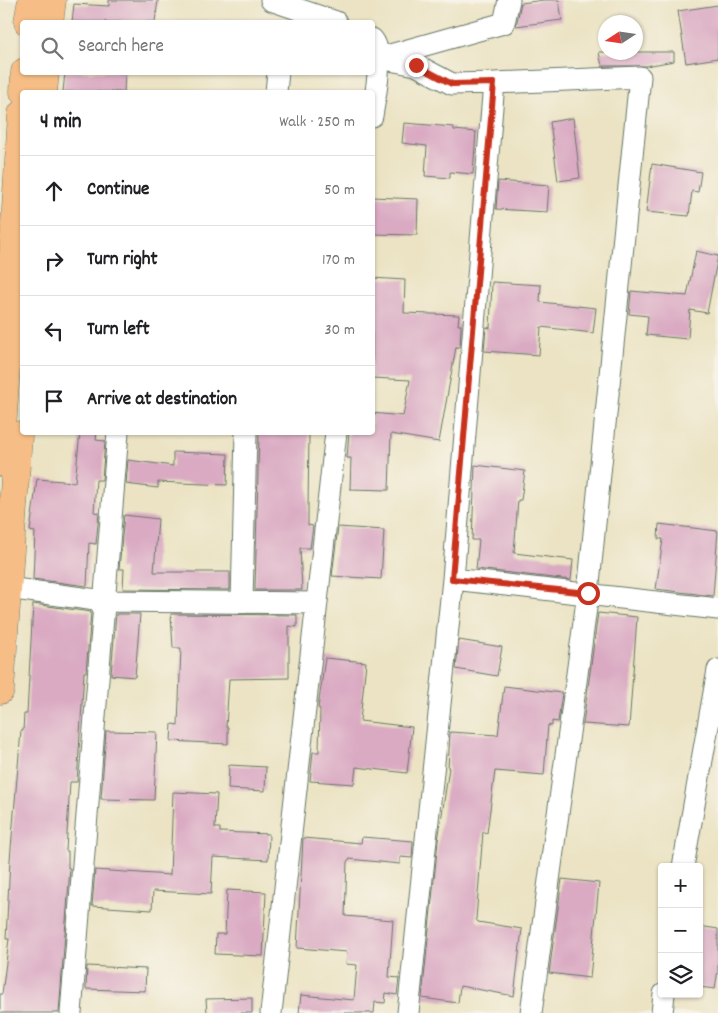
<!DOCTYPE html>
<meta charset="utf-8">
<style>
body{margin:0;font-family:Dekko,sans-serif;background:#f2f2f2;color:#202124}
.controls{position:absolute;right:15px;bottom:15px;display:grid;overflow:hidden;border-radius:5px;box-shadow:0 1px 4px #0004}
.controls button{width:45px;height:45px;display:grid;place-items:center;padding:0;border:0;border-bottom:1px solid #e0e0e0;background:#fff;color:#202124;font:25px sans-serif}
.compass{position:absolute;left:598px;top:15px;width:45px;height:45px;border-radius:50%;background:#fff;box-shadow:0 1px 4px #0004;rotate:258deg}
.stop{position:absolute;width:15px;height:15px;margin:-11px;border:4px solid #c8321e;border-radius:50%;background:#fff}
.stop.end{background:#c8321e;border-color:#fff;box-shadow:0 1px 5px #0008}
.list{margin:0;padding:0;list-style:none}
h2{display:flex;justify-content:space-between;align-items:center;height:65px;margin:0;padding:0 20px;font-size:21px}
h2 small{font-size:16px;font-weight:400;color:#757577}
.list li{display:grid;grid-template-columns:32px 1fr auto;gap:15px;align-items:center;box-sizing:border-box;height:70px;padding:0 20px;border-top:1px solid #e0e0e0}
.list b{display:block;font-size:19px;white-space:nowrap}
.list em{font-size:16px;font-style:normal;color:#757577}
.icon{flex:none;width:28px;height:28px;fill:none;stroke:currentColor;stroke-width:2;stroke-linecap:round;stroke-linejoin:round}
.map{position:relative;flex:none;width:718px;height:1013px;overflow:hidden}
.search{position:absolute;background:#fff;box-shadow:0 1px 4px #0004;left:20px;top:20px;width:355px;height:55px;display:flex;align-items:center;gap:12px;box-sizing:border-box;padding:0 18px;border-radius:5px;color:#757577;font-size:19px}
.panel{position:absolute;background:#fff;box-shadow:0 1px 4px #0004;left:20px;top:90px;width:355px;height:345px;border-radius:5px}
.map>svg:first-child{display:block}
.building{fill:#daaac3}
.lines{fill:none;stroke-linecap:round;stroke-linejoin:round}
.street-casing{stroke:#676;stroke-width:23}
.highway-casing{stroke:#676;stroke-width:29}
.street{stroke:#fff;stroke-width:21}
.highway{stroke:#f6be86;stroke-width:28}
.route{stroke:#c8321e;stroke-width:6}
</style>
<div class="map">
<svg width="718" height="1013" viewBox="0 0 718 1013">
<rect width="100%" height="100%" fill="#f7f3e8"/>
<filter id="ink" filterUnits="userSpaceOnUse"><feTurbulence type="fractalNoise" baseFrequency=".02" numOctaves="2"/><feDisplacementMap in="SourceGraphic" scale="10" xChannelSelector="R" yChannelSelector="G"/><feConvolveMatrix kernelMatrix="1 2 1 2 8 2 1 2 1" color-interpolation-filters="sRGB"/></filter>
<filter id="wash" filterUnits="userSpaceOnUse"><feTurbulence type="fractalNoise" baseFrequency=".0096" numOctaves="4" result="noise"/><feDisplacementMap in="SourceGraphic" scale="20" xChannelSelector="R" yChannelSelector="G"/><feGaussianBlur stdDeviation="1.12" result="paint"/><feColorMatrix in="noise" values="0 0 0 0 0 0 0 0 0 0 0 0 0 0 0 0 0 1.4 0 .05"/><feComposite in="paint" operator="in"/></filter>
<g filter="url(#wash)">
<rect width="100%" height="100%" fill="#ebe3c3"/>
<g id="blocks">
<path class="building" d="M109,0H158L155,22H72L74,4L109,6Z
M544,0H559L562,20L516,26L521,3Z
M718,5V58L686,63L678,11Z
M599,52H674V61L646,66H602Z
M65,72H125L124,92H63Z
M573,118L580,178L558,181L550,122Z
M404,123L454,127V130L476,132L473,174L450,172V178L425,176L427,146L402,143Z
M652,164L701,172L698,192L692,191L689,216L646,212Z
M498,181L549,185L547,212L496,209Z
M372,197L418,199L417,235L372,234Z
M696,251L718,256L707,313L690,310L688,339L646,335L648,316L629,314L631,291L687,296Z
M372,278L405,280L404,313L459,315L458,325H461L460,347H456L439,442L391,434L389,490L350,489L351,458H347L349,432H372V413L403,416L410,380L372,378Z
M492,282L541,285L540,302L596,308L593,333L541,327L539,355L484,351L486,327L490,328Z
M80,432H97L96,440L105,441L102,480H96L94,512L99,513L96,544L89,543L87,586L33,579L35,532L30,531L37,479L75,482Z
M259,432H309L308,510V525L313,526L310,548H300L302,590H255Z
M173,452L228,454L227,485L158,482V488L126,484L128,460L173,466Z
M475,465L525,471L521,500H518L514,553L573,560L571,580L476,569L479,540H472Z
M124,515L158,519L154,572H230V590L123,589L124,569H119Z
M659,524L718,531L713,596L656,589L663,539H658Z
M338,527L384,530L381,579L332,576Z
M33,604L91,612L86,672H84L77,782H70L66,851H68V868H70L59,1013H0V994H2L9,939H6L10,860L21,731H23L24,714H27Z
M598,613L637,617L629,727L583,724Z
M116,614H140L135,677L111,675Z
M171,614L297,615V627L289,626V678L229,679L226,727H228V744L171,741L172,724L178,725L181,648H173Z
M459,640L502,647L497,676L456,669Z
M325,658L366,662L360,721L412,727L407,773L356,767L354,784L310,781L313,752H319L320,709L318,708Z
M504,686L562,693L558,722L552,721V726L548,725L544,775L495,771L487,833L483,832L476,919L478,922L522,929L514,996L460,986L458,1003L422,998L438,841L449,768H448L450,732L498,735Z
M106,731L157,732L154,800L101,799Z
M229,765L266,767L265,791L228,789Z
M173,792L217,794L215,828H220V832L269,834L268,860L213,857L211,894L153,891L152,910L92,906L95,870L170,875Z
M362,837L413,841L412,858L400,857V864L349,859L347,862L345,916L393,920L389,977L399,978L397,995L386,993L385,1003L375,1002L374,1013H299L301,995L354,1000L357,965L346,964L347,952L297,948L303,838L361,843Z
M562,879L599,883L590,978L549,973Z
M227,890L266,892L263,956L215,954L216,934H225Z
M699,926L718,929V970L715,989L699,987Z
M87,966L146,969L145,991L86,989Z
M252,998V1013H207L206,999Z"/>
</g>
</g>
<g filter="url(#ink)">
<use href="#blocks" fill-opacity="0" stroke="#676" stroke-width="1"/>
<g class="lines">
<defs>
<path id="street" d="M271,0L336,22
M372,39C385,52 375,97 372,116
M494,83L640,77L588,593L531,1013
M276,92L278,72
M453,579L718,609
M7,588L104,601L316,603
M242,602L246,432
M683,867L718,670
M71,1013L118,432
M271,1013L336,432
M408,1013L453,579L494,83L452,84L416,65L379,58L504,23L509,0
M662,1013L664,994"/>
<path id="highway" d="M28,22L32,0
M49,22L52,0
M24,92L25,72
M43,92L45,72
M0,462L22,114
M0,690L18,436"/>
</defs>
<use href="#street" class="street-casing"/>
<use href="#highway" class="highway-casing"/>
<use href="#street" class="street"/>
<use href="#highway" class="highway"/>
</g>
</g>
<g class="lines" filter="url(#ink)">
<path class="route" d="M416,65L452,84L494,83L452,579L588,593"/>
</g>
</svg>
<div class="controls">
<button>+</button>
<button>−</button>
<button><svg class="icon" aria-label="layers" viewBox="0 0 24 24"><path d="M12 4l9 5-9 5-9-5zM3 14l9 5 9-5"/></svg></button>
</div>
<svg class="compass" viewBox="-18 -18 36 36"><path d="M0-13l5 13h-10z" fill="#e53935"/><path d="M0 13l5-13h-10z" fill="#757577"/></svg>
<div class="stop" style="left:588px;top:593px"></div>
<div class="stop end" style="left:416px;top:65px"></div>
<div class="search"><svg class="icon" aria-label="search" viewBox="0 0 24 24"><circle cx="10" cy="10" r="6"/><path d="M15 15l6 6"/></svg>Search here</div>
<section class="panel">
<h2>4 min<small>Walk · 250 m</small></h2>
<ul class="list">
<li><svg class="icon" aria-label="ahead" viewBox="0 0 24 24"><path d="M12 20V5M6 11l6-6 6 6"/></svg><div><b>Continue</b></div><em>50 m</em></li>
<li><svg class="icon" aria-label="right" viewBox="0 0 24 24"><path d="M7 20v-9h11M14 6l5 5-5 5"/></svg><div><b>Turn right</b></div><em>170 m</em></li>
<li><svg class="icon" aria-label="left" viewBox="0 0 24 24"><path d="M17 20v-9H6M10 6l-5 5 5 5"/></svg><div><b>Turn left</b></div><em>30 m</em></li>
<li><svg class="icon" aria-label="arrive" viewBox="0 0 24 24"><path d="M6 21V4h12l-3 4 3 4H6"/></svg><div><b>Arrive at destination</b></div></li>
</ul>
</section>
</div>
